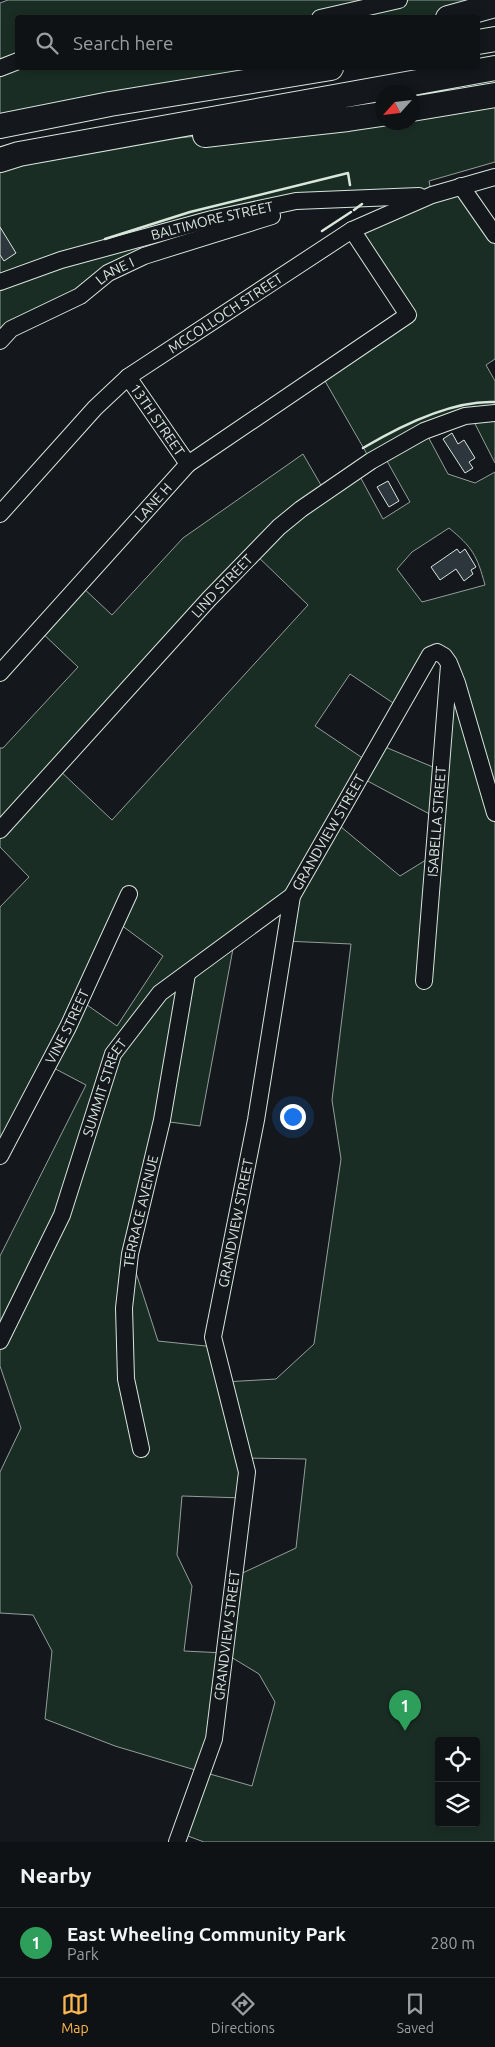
<!DOCTYPE html>
<style>
body{margin:0;font-family:Ubuntu,sans-serif;background:#1d2022;color:#f1f3f6}
.controls{position:absolute;right:15px;bottom:15px;display:grid;overflow:hidden;border-radius:5px;box-shadow:0 2px 8px #0003}
.controls button{width:45px;height:45px;display:grid;place-items:center;padding:0;border:0;border-bottom:1px solid #2f3234;background:#0f1215;color:#f1f3f6;font:25px sans-serif}
.compass{position:absolute;left:375px;top:85px;width:45px;height:45px;border-radius:50%;background:#0f1215;box-shadow:0 2px 8px #0003;rotate:243deg}
.you{position:absolute;left:292px;top:1116px;width:18px;height:18px;margin:-12px;border:4px solid #fff;border-radius:50%;background:#1a73e8;box-shadow:0 0 0 8px #1a73e833}
.badge{display:grid;place-items:center;width:32px;height:32px;border-radius:50%;background:#ffb74d;color:#fff;font-size:16px;font-weight:700}
.pin{position:absolute;translate:-50% -41px;filter:drop-shadow(0 1px 2px #0008)}
.pin::after{content:'';position:absolute;top:26px;width:18px;height:15px;background:inherit;clip-path:polygon(0 0,100% 0,50% 100%)}
.list{margin:0;padding:0;list-style:none}
h2{display:flex;justify-content:space-between;align-items:center;height:65px;margin:0;padding:0 20px;font-size:21px}
h2 small{font-size:16px;font-weight:400;color:#9b9ea0}
.list li{display:grid;grid-template-columns:32px 1fr auto;gap:15px;align-items:center;box-sizing:border-box;height:70px;padding:0 20px;border-top:1px solid #2f3234}
.list b{display:block;font-size:19px;white-space:nowrap}
.list p{margin:0;font-size:16px;white-space:nowrap;color:#9b9ea0}
.list em{font-size:16px;font-style:normal;color:#9b9ea0}
.icon{flex:none;width:28px;height:28px;fill:none;stroke:currentColor;stroke-width:2;stroke-linecap:round;stroke-linejoin:round}
.map{position:relative;flex:none;width:495px;height:1842px;overflow:hidden}
.search{position:absolute;background:#0f1215;box-shadow:0 2px 8px #0003;left:15px;right:15px;top:15px;height:55px;display:flex;align-items:center;gap:12px;box-sizing:border-box;padding:0 18px;border-radius:5px;color:#9b9ea0;font-size:19px}
.sheet{height:135px;background:#0f1215}
nav{display:flex;justify-content:space-around;align-items:center;box-sizing:border-box;height:70px;border-top:1px solid #2f3234;background:#0f1215;font-size:14px;color:#9b9ea0}
nav a{display:grid;justify-items:center;gap:2px}
nav .on{color:#ffb74d}
.map>svg:first-child{display:block}
.green{fill:#1a2d24;stroke:#939e99;fill-rule:evenodd}
.building{fill:#2c363c;stroke:#d8e6dc}
.lines{fill:none;stroke-linecap:round;stroke-linejoin:round}
.minor-casing{stroke:#d8e6dc;stroke-width:18}
.highway-casing{stroke:#d8e6dc;stroke-width:26}
.minor{stroke:#14181c;stroke-width:16}
.highway{stroke:#14181c;stroke-width:24}
.wall{stroke:#d8e6dc;stroke-width:2.5}
.labels{text-anchor:middle;dominant-baseline:central;stroke-width:4;stroke-linejoin:round;paint-order:stroke}
.street-label{font-size:14px;fill:#d8e6dc;stroke:#14181c}
</style>
<div class="map">
<svg width="495" height="1842" viewBox="0 0 495 1842">
<rect width="100%" height="100%" fill="#14181c"/>
<path class="green" d="M8,0H495L448,18H18V68H253L110,104L0,129V3Z
M495,95V162L429,181L432,195L461,186L495,235V359L486,365L495,381V463L471,416L425,431L448,474L475,483L495,472V1842H204L180,1833L202,1772L115,1746L45,1719L52,1651L33,1615L0,1613V1472L21,1428L0,1366V1256L86,1085L48,1065L0,1156V907L29,877L0,847V748H3L78,667L39,630L80,585L112,615L183,538L303,454L325,492L357,471L383,519L410,502L383,454L371,461L321,374L408,315L352,230L390,212L382,197L296,201L144,256L0,342V160L20,154L267,129L412,122L413,109ZM449,528C472,547 477,555 485,585L422,602L397,569L412,552ZM254,553L308,605L112,820L57,768ZM437,652L449,663L440,770L378,744L367,761L315,726L350,674L399,707ZM360,777L437,818L434,855L400,876L334,821ZM292,897L285,941L351,944L332,1100L341,1159L314,1344L276,1379L224,1382L215,1347L158,1341L130,1254L162,1121L200,1126L235,938ZM117,922L163,956L117,1026L80,1000ZM243,1458L306,1459L296,1548L234,1577L225,1653L184,1651L192,1586L177,1555L182,1496L243,1498ZM226,1654L259,1674L275,1702L252,1786L203,1772ZM439,1741H476V1823H439Z"/>
<path class="building" d="M0,227L16,253L4,261L0,255Z
M452,433L458,444L464,440L475,458L469,462L473,468L465,473L443,439Z
M388,481L399,501L389,507L377,487Z
M457,549L460,553L465,549L476,567L471,570L473,574L464,581L456,569L440,580L431,567Z"/>
<g class="lines">
<defs>
<g id="minor">
<path d="M320,18L399,0"/>
<path d="M0,68L18,61"/>
<path d="M461,186L495,235"/>
<path id="s1" d="M0,282L61,260L212,219L296,201L419,196"/>
<path id="s2" d="M0,341L11,329L80,296L108,273L144,256L272,216"/>
<path id="s3" d="M128,377L188,464"/>
<path id="s4" d="M0,514L95,408L128,377L352,230L432,195L495,177"/>
<path id="s5" d="M0,673L188,464L408,315L352,230"/>
<path id="s6" d="M0,830L209,599L279,527L301,509L371,461L424,431L465,416L495,413"/>
<path id="s7" d="M424,981L449,665"/>
<path id="s8" d="M0,1156L68,1027L129,894"/>
<path id="s9" d="M0,1341L62,1215L113,1054L160,993L292,896"/>
<path id="s10" d="M141,1449L126,1379L124,1308L130,1254L162,1120L187,974"/>
<path id="s11" d="M177,1842L214,1739L247,1472L213,1337L256,1120L292,896L430,655L437,652L444,656L449,663L457,683L495,813"/>
</g>
<path id="highway" d="M448,18L495,5
M478,42L495,39
M412,109L495,95
M0,126L110,104L331,68
M205,135L348,119L382,114
M0,160L19,154L495,68"/>
</defs>
<use href="#minor" class="minor-casing"/>
<use href="#highway" class="highway-casing"/>
<use href="#minor" class="minor"/>
<use href="#highway" class="highway"/>
<path class="wall" d="M354,210L362,204
M322,231L351,212
M105,239L190,212L348,173L350,185
M363,448C400,426 451,400 495,402"/>
</g>
<g class="labels">
<g class="street-label">
<text stroke="none"><textPath href="#s1" startOffset="221">BALTIMORE STREET</textPath></text>
<text stroke="none"><textPath href="#s2" startOffset="136">LANE I</textPath></text>
<text stroke="none"><textPath href="#s4" startOffset="304">MCCOLLOCH STREET</textPath></text>
<text stroke="none"><textPath href="#s3" startOffset="52">13TH STREET</textPath></text>
<text stroke="none"><textPath href="#s5" startOffset="229">LANE H</textPath></text>
<text stroke="none"><textPath href="#s6" startOffset="330">LIND STREET</textPath></text>
<text stroke="none"><textPath href="#s7" startOffset="160">ISABELLA STREET</textPath></text>
<text stroke="none"><textPath href="#s11" startOffset="1039">GRANDVIEW STREET</textPath></text>
<text stroke="none"><textPath href="#s8" startOffset="146">VINE STREET</textPath></text>
<text stroke="none"><textPath href="#s9" startOffset="275">SUMMIT STREET</textPath></text>
<text stroke="none"><textPath href="#s10" startOffset="241">TERRACE AVENUE</textPath></text>
<text stroke="none"><textPath href="#s11" startOffset="634">GRANDVIEW STREET</textPath></text>
<text stroke="none"><textPath href="#s11" startOffset="214">GRANDVIEW STREET</textPath></text>
</g>
</g>
</svg>
<div class="controls">
<button><svg class="icon" aria-label="locate" viewBox="0 0 24 24"><circle cx="12" cy="12" r="6"/><path d="M12 2v4M12 18v4M2 12h4M18 12h4"/></svg></button>
<button><svg class="icon" aria-label="layers" viewBox="0 0 24 24"><path d="M12 4l9 5-9 5-9-5zM3 14l9 5 9-5"/></svg></button>
</div>
<svg class="compass" viewBox="-18 -18 36 36"><path d="M0-13l5 13h-10z" fill="#e53935"/><path d="M0 13l5-13h-10z" fill="#9b9ea0"/></svg>
<div class="you"></div>
<div class="pin badge" style="left:405px;top:1731px;background:#2e9e5b">1</div>
<div class="search"><svg class="icon" aria-label="search" viewBox="0 0 24 24"><circle cx="10" cy="10" r="6"/><path d="M15 15l6 6"/></svg>Search here</div>
</div>
<section class="sheet">
<h2>Nearby<small></small></h2>
<ul class="list">
<li><span class="badge" style="background:#2e9e5b">1</span><div><b>East Wheeling Community Park</b><p>Park</p></div><em>280 m</em></li>
</ul>
</section>
<nav>
<a class="on"><svg class="icon" aria-label="map" viewBox="0 0 24 24"><path d="M3 6l6-2 6 2 6-2v14l-6 2-6-2-6 2zM9 4v14M15 6v14"/></svg>Map</a>
<a><svg class="icon" aria-label="directions" viewBox="0 0 24 24"><path d="M12 3l9 9-9 9-9-9zM9 14v-3h6M13 9l2 2-2 2"/></svg>Directions</a>
<a><svg class="icon" aria-label="saved" viewBox="0 0 24 24"><path d="M7 4h10v16l-5-4-5 4z"/></svg>Saved</a>
</nav>
